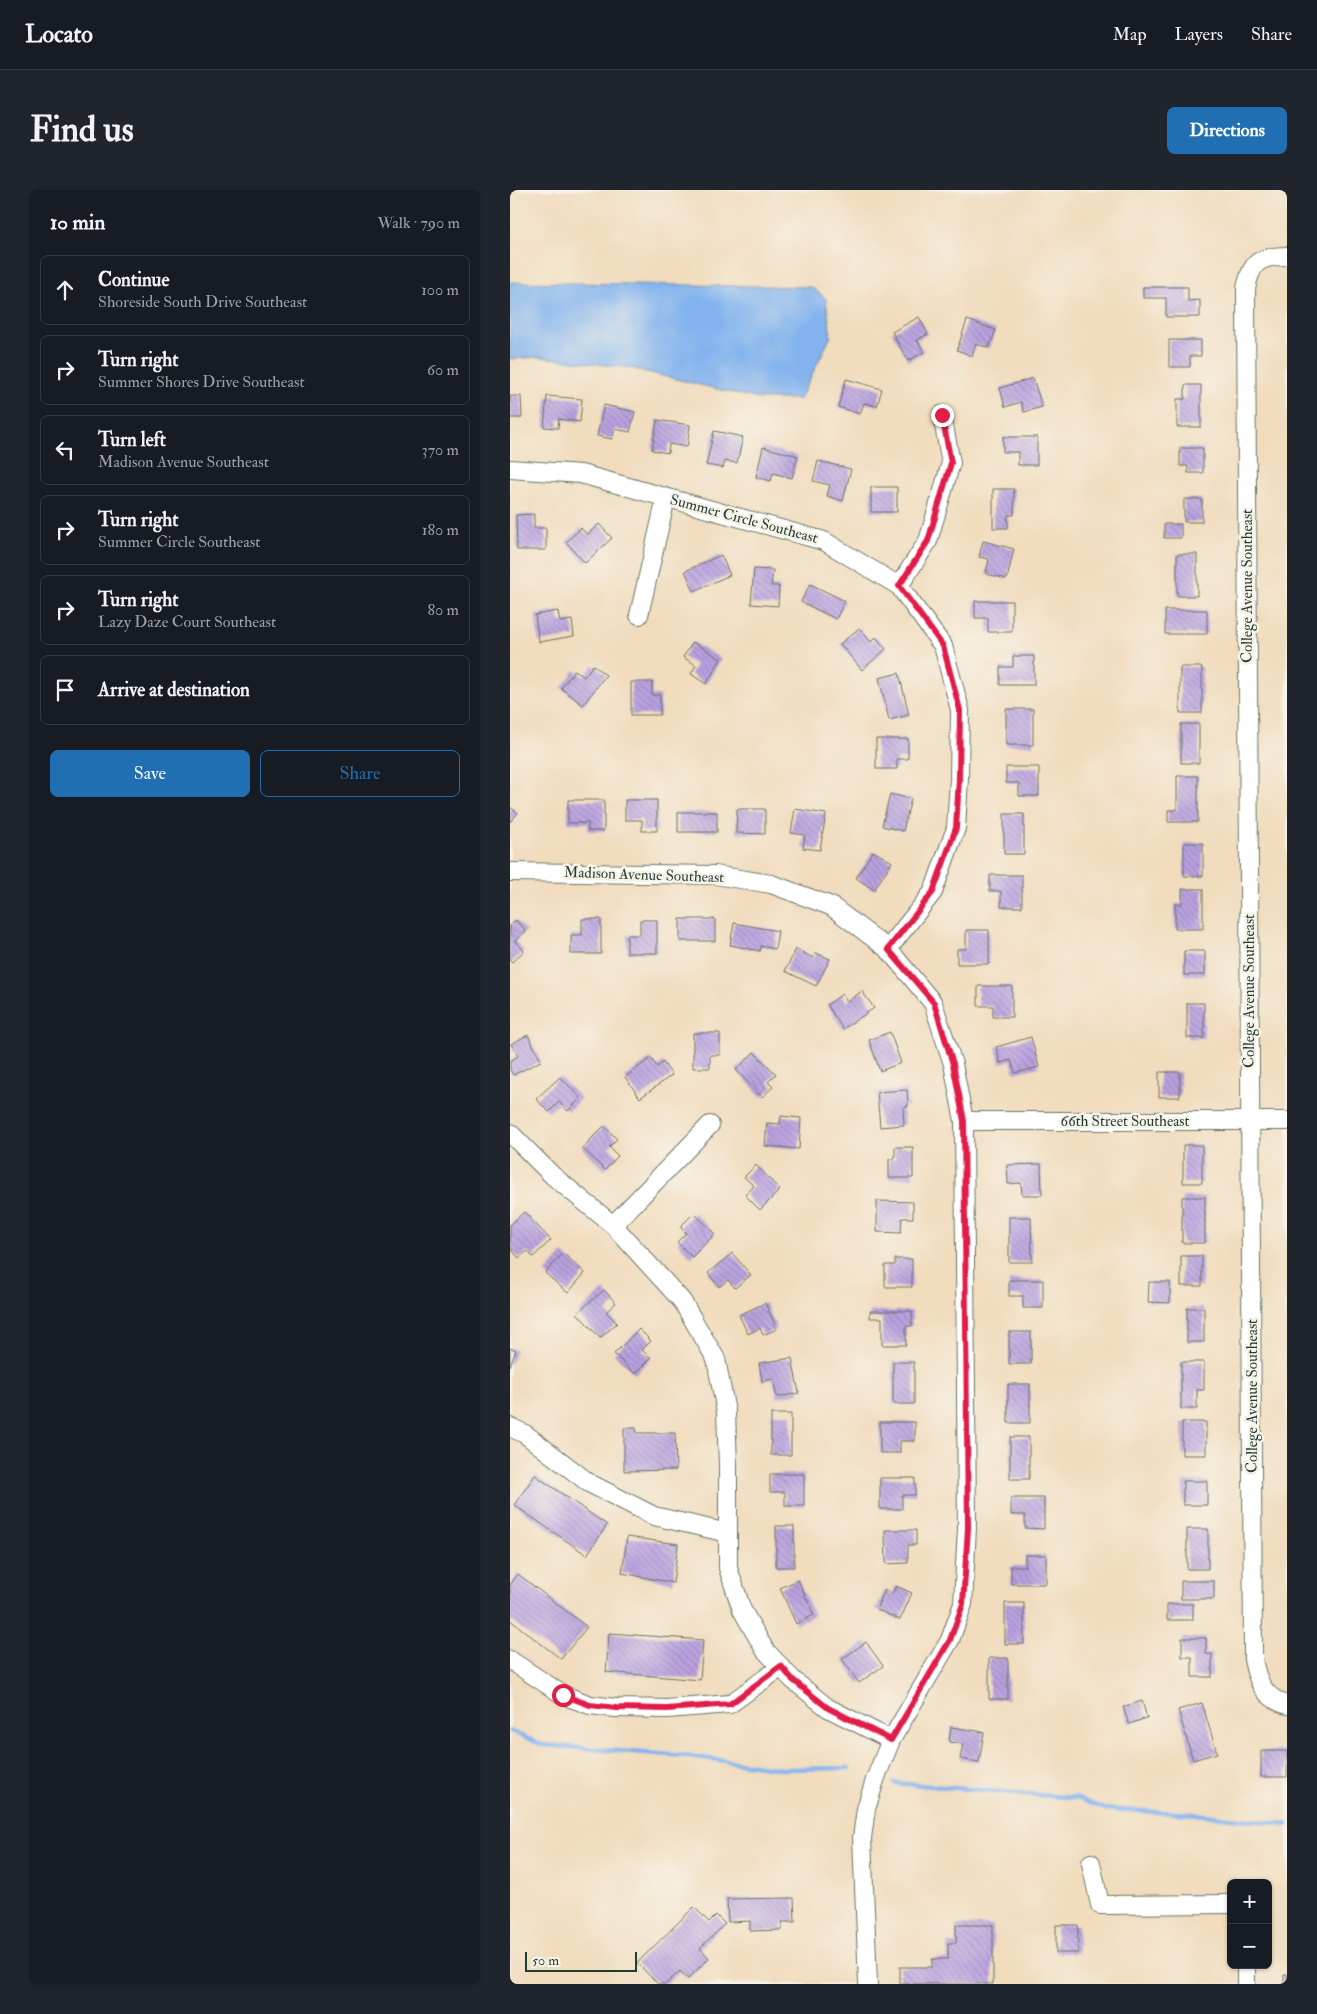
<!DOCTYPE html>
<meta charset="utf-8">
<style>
body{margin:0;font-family:"IM FELL Double Pica",serif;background:#20242c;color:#f1f3f6}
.controls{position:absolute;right:15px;bottom:15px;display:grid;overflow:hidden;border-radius:8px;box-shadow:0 1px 4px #0004}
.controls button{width:45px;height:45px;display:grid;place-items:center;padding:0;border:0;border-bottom:1px solid #363941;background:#171b24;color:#f1f3f6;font:25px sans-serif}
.scale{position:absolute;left:15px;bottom:12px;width:112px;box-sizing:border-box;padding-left:5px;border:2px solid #1f3d34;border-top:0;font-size:14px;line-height:18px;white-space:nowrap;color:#1f3d34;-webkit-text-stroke:4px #f7f3e8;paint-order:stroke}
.stop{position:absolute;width:15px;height:15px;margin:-11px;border:4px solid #e11d48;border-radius:50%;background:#fff}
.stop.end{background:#e11d48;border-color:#fff;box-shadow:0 1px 5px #0008}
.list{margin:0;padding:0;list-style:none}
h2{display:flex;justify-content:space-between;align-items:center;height:65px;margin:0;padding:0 20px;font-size:21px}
h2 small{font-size:16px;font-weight:400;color:#9ea1a6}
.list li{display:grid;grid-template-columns:32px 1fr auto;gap:15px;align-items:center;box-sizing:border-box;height:70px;margin:0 10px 10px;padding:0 10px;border:1px solid #363941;border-radius:8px}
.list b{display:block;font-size:19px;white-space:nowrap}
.list p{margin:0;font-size:16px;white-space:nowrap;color:#9ea1a6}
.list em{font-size:16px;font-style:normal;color:#9ea1a6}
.actions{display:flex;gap:10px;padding:15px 20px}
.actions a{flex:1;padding:11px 0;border:1px solid #1f6fb2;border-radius:8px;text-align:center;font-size:18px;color:#1f6fb2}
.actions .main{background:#1f6fb2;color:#fff}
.icon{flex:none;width:28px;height:28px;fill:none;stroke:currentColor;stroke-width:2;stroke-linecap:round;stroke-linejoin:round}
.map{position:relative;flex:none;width:777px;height:1794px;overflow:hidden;border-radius:8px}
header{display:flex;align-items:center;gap:30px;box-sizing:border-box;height:70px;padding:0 25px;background:#171b24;border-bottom:1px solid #363941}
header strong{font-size:24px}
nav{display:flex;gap:28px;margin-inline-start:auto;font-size:18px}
.intro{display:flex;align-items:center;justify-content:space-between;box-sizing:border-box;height:120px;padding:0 30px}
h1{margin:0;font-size:35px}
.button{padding:12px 22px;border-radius:8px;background:#1f6fb2;color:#fff;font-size:18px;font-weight:700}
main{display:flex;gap:30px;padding:0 30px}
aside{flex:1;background:#171b24;border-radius:8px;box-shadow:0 1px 4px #0004}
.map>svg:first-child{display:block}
.water{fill:#82b3ee;stroke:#507891}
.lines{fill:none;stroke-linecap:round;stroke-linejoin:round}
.stream{stroke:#82b3ee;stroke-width:4.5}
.building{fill:url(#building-back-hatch)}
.minor-casing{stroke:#687564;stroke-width:20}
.minor{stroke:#fff;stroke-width:18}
.route{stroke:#e11d48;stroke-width:6}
.labels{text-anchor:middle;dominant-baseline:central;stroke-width:5;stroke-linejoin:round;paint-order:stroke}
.street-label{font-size:15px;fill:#1f3d34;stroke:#f7f3e8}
</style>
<header>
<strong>Locato</strong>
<nav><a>Map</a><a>Layers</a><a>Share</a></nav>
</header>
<div class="intro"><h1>Find us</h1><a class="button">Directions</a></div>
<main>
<aside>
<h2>10 min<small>Walk · 790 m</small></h2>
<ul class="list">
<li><svg class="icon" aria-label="ahead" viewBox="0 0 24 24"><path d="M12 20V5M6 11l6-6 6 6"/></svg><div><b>Continue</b><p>Shoreside South Drive Southeast</p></div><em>100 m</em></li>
<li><svg class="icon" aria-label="right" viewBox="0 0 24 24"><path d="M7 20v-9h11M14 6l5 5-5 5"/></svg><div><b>Turn right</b><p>Summer Shores Drive Southeast</p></div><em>60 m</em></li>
<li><svg class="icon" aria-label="left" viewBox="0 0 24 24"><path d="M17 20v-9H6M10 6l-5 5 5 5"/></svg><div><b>Turn left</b><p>Madison Avenue Southeast</p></div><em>370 m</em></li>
<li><svg class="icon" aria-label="right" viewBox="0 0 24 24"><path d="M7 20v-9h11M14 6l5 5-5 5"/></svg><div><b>Turn right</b><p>Summer Circle Southeast</p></div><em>180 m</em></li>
<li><svg class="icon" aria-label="right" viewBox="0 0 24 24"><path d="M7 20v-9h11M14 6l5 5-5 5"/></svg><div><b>Turn right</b><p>Lazy Daze Court Southeast</p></div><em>80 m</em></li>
<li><svg class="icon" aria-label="arrive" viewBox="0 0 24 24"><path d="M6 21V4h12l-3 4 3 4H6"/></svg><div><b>Arrive at destination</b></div></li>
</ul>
<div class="actions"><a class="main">Save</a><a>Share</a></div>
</aside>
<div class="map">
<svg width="777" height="1794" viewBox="0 0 777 1794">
<defs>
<pattern id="building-back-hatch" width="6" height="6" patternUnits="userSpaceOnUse" patternTransform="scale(1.25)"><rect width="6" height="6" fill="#baa2e1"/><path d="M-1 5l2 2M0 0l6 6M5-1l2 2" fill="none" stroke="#9785b7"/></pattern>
</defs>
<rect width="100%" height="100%" fill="#f7f3e8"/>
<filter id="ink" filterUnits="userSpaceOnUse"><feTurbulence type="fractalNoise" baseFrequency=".02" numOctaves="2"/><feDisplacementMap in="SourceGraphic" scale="10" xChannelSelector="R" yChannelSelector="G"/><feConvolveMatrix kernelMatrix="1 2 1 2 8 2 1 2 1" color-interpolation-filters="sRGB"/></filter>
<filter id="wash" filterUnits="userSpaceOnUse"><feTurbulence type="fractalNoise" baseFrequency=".0096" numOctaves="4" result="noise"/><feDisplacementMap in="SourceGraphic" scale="20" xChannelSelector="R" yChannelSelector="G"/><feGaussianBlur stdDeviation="1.12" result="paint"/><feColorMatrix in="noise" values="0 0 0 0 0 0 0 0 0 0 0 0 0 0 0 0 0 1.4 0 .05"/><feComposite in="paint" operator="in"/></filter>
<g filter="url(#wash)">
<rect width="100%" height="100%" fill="#f1dcbd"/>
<path class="water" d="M0,92L302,97L316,109L321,146L290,209H248L120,178L30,167L0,169Z"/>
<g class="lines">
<path class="stream" d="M0,1541L33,1555L187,1567L272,1579L339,1578
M385,1593L566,1608L595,1619L684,1624L777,1634"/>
</g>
<g id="blocks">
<path class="building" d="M633,97H678V111L690,110V127H656V108H633Z
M409,127L418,144L407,150L414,162L398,171L382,142Z
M457,130L486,140L479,158L466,154L462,166L447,160Z
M659,150H691V166H680V177H659Z
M523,188L532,217L514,222L511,212L495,217L490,198Z
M336,189L372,199L367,216L354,213L350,224L328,217Z
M675,195H691V237H667V209H675Z
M0,206H11L12,228H0Z
M37,206L72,209L70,232L49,229L48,238L34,237Z
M94,215L125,222L120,242L105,239L102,249L87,246Z
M147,230L180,235L177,257L159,254L158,263L142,260Z
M204,241L233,247L227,273L215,271L213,278L196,275Z
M493,247H527V275H508V262H493Z
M253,257L288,266L282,288L263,283L261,291L246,287Z
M670,258H693V283H678V276H670Z
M308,271L341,279L333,311L317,306L320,295L303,291Z
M361,297H387V322H361Z
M483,299H504V325H498V338H483Z
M674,309H692V332H674Z
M24,324V338H36V360H7L6,325Z
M89,334L102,348L75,373L56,352L71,338L77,345Z
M654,334H671V348H654Z
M473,351L504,359L497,389L476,384L479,369L469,367Z
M667,364H687V406H667Z
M211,365L220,385L184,401L175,381Z
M244,379L263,380L261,396H269L268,416L241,414Z
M300,394L335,411L326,429L291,412Z
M465,411H502V442H478V428H465Z
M655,420H697V444H655Z
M48,421L50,432L62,430L64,446L29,452L25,425Z
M349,438L361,452L366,447L376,459L352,480L330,454Z
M183,452L211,469L196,494L181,484L186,475L173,467Z
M503,466H524V495H490V477H503Z
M83,475L96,485L73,515L51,498L65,480L74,487Z
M670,477H692V523H670Z
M389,483L399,525L379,530L369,488Z
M121,492H142V505H150V525H121Z
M496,519H523V555H496Z
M671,534H689V573H671Z
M366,549H398V569H387V579H366Z
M496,577H529V606H509V593H496Z
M667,586H688V632H658V620H667Z
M380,604L401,609L393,641L372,636Z
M58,610H94V641H78V633H58Z
M115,610H147V641H132V630H115Z
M0,617L8,623L0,632Z
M227,619H255V644L226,643Z
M285,619L316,624L310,660L293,658L295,645L281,643Z
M168,622H207V642H168Z
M494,624H514V664H494Z
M674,653H693V686H674Z
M363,661L382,672L364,700L346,688Z
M480,685H512V717H491V701H480Z
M672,699H693V739H665V714H672Z
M72,729H91V764H61V745H72Z
M170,729H205V751H170Z
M6,730L16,741L5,751L14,761L2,772L0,770V736Z
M130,730H147V763H117V745H130Z
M224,733L268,741L265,759L251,756L250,761L220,755Z
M456,740H479V774H447V759H456Z
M286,759L303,768L306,763L320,769L306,796L275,781Z
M674,761H695V785H674Z
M468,796H502V827H483V816H468Z
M352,801L364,818L333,839L317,815L332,804L337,812Z
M677,813H694V848H677Z
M380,842L391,873L370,881L359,850Z
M183,843H210V865H200V878H183Z
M18,845L31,871L3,885L0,880V871L8,866L1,854Z
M521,847L529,877L505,883L501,870L490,873L486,857Z
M244,862L266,884L258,892L263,897L252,907L226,880Z
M141,868L147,877L153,872L162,885L130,908L115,887Z
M649,882H670V907H649Z
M50,887L71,908L58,921L49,912L39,922L26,909Z
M397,900L398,916L393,917L394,935L370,937L367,902Z
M271,926L291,928L289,959L255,956L257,933L270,934Z
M94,936L107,949L99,957L108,966L95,980L72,958Z
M673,955H692V993H673Z
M385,957H403V988H379V969H385Z
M531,974L532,1005H512L511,993L498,994L497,975Z
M246,975L270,1000L250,1020L235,1005L244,996L234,987Z
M672,1007H695V1053H672Z
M367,1011L403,1012V1028H392L391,1043L367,1042Z
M14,1022L41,1050L23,1067L17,1061L9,1068L0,1058V1035Z
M184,1023L205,1044L182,1067L167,1052L176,1043L170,1037Z
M499,1027H521L522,1072H499Z
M53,1063L75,1083L58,1103L35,1083Z
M222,1063L241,1085L225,1098L218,1090L209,1097L198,1083Z
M671,1066H692V1096H671Z
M385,1069H402V1097H375V1075H385Z
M499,1090H533V1118H513V1106H499Z
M639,1092H660V1113L638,1112Z
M94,1100L106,1113L96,1122L107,1133L90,1148L67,1123Z
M255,1113L267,1139L253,1145L250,1138L238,1144L229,1125Z
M677,1118H694V1152H677Z
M360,1121H402V1136H396V1155H372V1128H360Z
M129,1139L141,1151L132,1160L141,1168L125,1184L104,1164Z
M499,1142H521V1174H499Z
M0,1158L6,1160L0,1176Z
M282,1168L289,1203L267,1207L263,1189L252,1191L249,1173Z
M383,1172H404V1214H383Z
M671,1172H694V1200H687V1219H671Z
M498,1194H520V1233H498Z
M261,1224H281V1265H261Z
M370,1232H405V1251H390V1263H370Z
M672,1232H696V1265H672Z
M114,1238H126L127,1243H165L166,1280L114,1281Z
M500,1247H519V1289H500Z
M260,1284H294V1316H275V1302H260Z
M25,1285L97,1335L77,1365L4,1315Z
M370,1288H405V1305H392V1319H370Z
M673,1291H697V1315H673Z
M501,1308H534V1339L515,1338V1325H501Z
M266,1336H284V1377H266Z
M677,1339H698V1379H677Z
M375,1340H406V1355H398V1373L376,1374Z
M117,1347L168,1354L163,1393L112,1383Z
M515,1365H536V1394H501V1376H515Z
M8,1384L77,1437L51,1469L0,1430V1395Z
M288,1390L304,1425L286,1434L270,1398Z
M671,1391H704V1409H671Z
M386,1396L402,1403L390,1430L366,1419L375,1400L382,1404Z
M495,1413H514V1454H495Z
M657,1414H683V1430H657Z
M99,1443L193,1450L190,1490L96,1482Z
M672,1448H696V1464H702V1487H682V1467H672Z
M356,1452L373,1476L349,1493L332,1469Z
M479,1468H498V1509H479Z
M632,1511L637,1528L619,1534L613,1517Z
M692,1513L707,1563L683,1570L668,1520Z
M441,1537L474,1542L469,1572L450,1569L453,1554L439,1552Z
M751,1561H777V1587H751Z
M284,1708L285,1732H272V1740L240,1741V1731L218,1732L217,1709Z
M184,1717L199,1732L206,1725L215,1734L190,1758L199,1768L178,1789L170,1781L156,1794H148L127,1773Z
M446,1735H483V1794H390V1777H422V1769H438V1753H446Z
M546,1735H568V1763H546Z
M774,1784H777V1794H774Z"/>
</g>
</g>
<g filter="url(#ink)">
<use href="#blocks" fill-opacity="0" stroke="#687564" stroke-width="1"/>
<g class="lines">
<defs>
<path id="minor" d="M777,66C749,66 741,72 736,99L743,1469C747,1491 754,1508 777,1515
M0,279L71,284L314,351L389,396L433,456L450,520L449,589L446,638L423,702L378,759
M389,396L418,351L441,273L432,225
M129,425L156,308
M0,682L205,685L261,694L321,716L378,759L423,813L443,874L454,931L457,1338L453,1414L440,1450L381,1550L366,1587L356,1619L352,1648L358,1794
M454,931H777
M0,943L43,986L103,1035L172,1111L206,1169L216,1222L218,1275V1378L232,1420L255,1460L283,1490L318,1518L381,1550
M103,1035L200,935
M0,1237L15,1244L79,1293L144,1326L218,1343
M0,1470L53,1505L80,1515L106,1518L157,1519L220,1514L271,1477
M581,1673L590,1715L721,1714
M736,1775V1794"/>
</defs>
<use href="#minor" class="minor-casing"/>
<use href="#minor" class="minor"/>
</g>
</g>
<g class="lines" filter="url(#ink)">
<path class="route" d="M53,1505L80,1515L106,1518L157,1519L220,1514L271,1476L283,1490L318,1518L381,1550L440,1450L453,1414L458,1338L454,931L443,874L424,813L378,759L423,702L446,638L449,589L450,520L433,456L389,396L418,351L441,273L432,225"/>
</g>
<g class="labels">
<g class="street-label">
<text transform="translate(234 329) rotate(15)">Summer Circle Southeast</text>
<text transform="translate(737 396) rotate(-90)">College Avenue Southeast</text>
<text transform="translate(134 685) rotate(2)">Madison Avenue Southeast</text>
<text transform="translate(739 801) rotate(-90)">College Avenue Southeast</text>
<text x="615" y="931">66th Street Southeast</text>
<text transform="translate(742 1206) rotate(-90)">College Avenue Southeast</text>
</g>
</g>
</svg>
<div class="controls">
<button>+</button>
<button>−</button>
</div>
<div class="scale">50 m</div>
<div class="stop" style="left:53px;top:1505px"></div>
<div class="stop end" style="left:432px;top:225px"></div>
</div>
</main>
